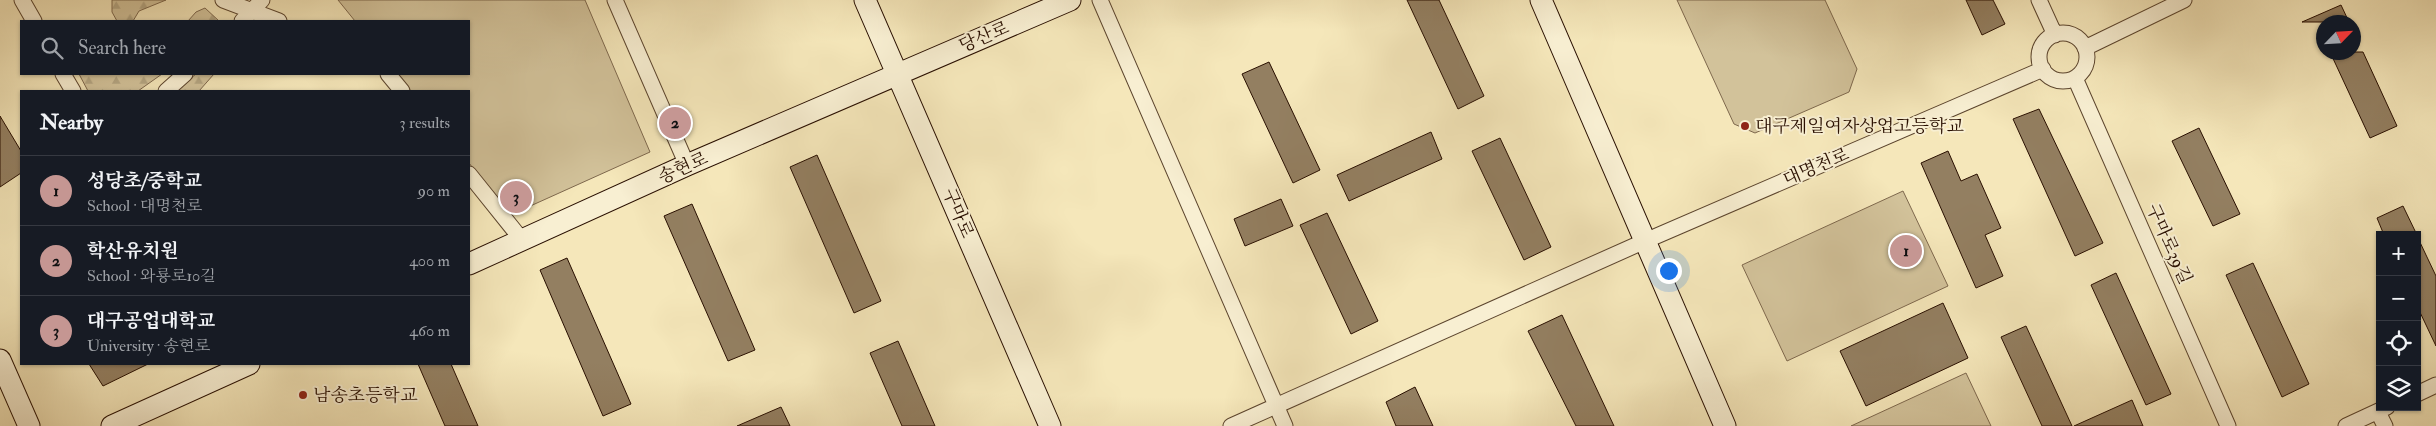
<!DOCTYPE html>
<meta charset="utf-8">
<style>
body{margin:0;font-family:"IM FELL Double Pica","Noto Serif KR",serif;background:#20242c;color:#f1f3f6}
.controls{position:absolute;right:15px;bottom:15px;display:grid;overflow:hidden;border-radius:0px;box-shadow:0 1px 4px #0004}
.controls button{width:45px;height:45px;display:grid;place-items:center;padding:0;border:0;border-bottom:1px solid #363941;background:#171b24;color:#f1f3f6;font:25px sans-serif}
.compass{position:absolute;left:2316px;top:15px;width:45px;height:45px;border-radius:50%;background:#171b24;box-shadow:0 1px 4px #0004;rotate:65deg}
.you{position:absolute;left:1668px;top:270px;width:18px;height:18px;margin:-12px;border:4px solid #fff;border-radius:50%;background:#1a73e8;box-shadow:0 0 0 8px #1a73e833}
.badge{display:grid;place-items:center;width:32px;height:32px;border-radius:50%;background:#c59692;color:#111;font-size:16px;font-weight:700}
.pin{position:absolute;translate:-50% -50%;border:2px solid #fff;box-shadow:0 1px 5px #0006}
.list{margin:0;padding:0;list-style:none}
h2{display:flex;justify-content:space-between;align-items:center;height:65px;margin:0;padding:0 20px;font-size:21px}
h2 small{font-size:16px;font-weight:400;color:#9ea1a6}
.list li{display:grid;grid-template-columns:32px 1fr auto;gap:15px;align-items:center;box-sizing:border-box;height:70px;padding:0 20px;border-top:1px solid #363941}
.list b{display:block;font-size:19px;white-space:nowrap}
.list p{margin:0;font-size:16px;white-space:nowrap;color:#9ea1a6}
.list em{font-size:16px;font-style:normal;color:#9ea1a6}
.icon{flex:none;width:28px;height:28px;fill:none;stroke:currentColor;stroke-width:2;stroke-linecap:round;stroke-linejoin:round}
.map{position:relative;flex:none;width:2436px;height:426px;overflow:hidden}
.search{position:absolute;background:#171b24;box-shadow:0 1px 4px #0004;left:20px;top:20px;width:450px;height:55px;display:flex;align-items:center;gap:12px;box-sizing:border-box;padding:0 18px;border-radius:0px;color:#9ea1a6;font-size:19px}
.panel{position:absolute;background:#171b24;box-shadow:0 1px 4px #0004;left:20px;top:90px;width:450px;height:275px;border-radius:0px}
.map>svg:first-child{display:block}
.forest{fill:url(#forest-firs);stroke:#7e684d}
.green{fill:#d2c29a;stroke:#7e684d}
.building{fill:#937f61;stroke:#290f00}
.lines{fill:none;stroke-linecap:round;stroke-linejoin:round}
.street-casing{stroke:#5c452e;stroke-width:17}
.secondary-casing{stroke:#290f00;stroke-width:23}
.street{stroke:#f8efd2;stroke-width:15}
.secondary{stroke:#f8efd2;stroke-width:21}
.poi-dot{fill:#8f2418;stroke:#f8efd2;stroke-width:2}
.labels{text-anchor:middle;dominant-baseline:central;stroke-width:4;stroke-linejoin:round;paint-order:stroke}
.street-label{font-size:18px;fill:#290f00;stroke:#f8efd2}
.poi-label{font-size:18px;fill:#290f00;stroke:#f8efd2;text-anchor:start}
</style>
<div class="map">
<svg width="2436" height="426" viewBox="0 0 2436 426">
<defs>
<pattern id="forest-firs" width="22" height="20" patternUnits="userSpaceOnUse" patternTransform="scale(1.25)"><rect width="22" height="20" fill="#d2c29a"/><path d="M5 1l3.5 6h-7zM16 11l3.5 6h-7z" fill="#b4a683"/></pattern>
</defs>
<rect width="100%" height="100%" fill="#f5e7ba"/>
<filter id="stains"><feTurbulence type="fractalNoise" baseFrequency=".004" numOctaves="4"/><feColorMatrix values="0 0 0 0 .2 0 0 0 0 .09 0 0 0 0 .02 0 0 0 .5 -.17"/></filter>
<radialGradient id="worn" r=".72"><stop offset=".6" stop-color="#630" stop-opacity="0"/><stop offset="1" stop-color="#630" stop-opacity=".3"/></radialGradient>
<path class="forest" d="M112,0H166L139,11L133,21H117L112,12Z
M205,8L219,21H188L196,12Z
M79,74H162L138,91H88Z
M196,74H214L199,91H175Z"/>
<path class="green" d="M338,0H585L650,152L517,212L500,202L469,163V91H411L397,74H469V21H355Z
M1677,0H1825L1857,69L1849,92L1755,133L1734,124Z
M1903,191L1948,286L1787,361L1742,265Z
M1966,373L1991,426H1851Z"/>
<path class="building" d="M1407,0H1439L1484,96L1458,109Z
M1966,0H1993L2005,24L1982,35Z
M2341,5L2349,22H2302Z
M2330,52H2363L2397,126L2370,138Z
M1269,62L1320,170L1293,183L1242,74Z
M2039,109L2103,243L2075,256L2013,119Z
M0,116L21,151V173L0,187Z
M2199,128L2240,214L2213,226L2172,141Z
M1431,132L1442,159L1349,201L1337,175Z
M1500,138L1551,247L1524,260L1472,151Z
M1948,151L1961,181L1977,174L2001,228L1985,235L2003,276L1976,288L1921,163Z
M817,155L881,301L854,313L790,167Z
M1281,199L1293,226L1245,246L1234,219Z
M692,204L755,350L728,361L664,216Z
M2403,206L2417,235H2384L2377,218Z
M1327,213L1378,321L1351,334L1300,225Z
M2417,236L2436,276V346L2417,306Z
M567,258L631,404L603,416L540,270Z
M2253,263L2309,384L2282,397L2226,275Z
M2116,273L2171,394L2146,405L2091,285Z
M1943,303L1968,358L1866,406L1840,351Z
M1562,315L1614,426H1576L1528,331Z
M2026,326L2072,426H2042L2001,337Z
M898,341L935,426H902L870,353Z
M89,364H148L103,386Z
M418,364H451L478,426H445Z
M1415,387L1433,426H1396L1386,402Z
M2132,400L2143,426H2074Z
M781,407L790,426H737Z"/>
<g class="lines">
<defs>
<path id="street" d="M22,0L34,21
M223,0L279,21
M615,0L687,165
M1100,0L1285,426
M2039,0L2055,35
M242,21L262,0
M2039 57a24 24 0 1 1 48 0a24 24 0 1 1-48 0Z
M2085,48L2184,0
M63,74L73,91
M388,74L402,91
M2075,78L2228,426
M166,91L185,74
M469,174L522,240
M2417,394L2436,385
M2378,412L2385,426
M1231,426L1645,241L2043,69
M2346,426L2387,407"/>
<path id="secondary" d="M865,0L1050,426
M1541,0L1725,426
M469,264L687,165L1070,0
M0,360L29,426
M112,426L249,364"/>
</defs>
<use href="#street" class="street-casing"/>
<use href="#secondary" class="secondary-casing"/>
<use href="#street" class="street"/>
<use href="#secondary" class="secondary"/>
</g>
<g class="poi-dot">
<circle cx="1745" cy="126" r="5"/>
<circle cx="303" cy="395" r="5"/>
</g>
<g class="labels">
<g class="street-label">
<text transform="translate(984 37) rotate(-23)">당산로</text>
<text transform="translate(1816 167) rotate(-23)">대명천로</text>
<text transform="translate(683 168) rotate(-24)">송현로</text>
<text transform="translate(958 213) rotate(67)">구마로</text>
<text transform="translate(2169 244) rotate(66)">구마로39길</text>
</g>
<g class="poi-label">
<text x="1755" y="126">대구제일여자상업고등학교</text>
<text x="313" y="395">남송초등학교</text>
</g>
</g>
<rect width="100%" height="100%" filter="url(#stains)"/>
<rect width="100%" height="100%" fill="url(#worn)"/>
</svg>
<div class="controls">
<button>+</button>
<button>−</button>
<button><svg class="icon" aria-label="locate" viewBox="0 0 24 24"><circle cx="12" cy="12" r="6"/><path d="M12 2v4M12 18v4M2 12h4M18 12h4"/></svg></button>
<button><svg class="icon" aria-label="layers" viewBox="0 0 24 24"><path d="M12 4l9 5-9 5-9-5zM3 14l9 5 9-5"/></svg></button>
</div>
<svg class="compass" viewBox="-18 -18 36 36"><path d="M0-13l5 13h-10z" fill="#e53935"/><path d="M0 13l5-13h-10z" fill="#9ea1a6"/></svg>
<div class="you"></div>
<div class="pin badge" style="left:1906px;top:251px">1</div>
<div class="pin badge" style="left:675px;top:123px">2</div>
<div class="pin badge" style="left:516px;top:197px">3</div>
<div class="search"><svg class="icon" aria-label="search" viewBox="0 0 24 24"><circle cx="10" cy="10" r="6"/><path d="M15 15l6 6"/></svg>Search here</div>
<section class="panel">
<h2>Nearby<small>3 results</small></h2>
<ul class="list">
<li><span class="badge">1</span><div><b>성당초/중학교</b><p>School · 대명천로</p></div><em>90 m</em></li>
<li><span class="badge">2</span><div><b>학산유치원</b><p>School · 와룡로10길</p></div><em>400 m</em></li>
<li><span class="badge">3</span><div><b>대구공업대학교</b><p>University · 송현로</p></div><em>460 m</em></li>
</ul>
</section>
</div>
